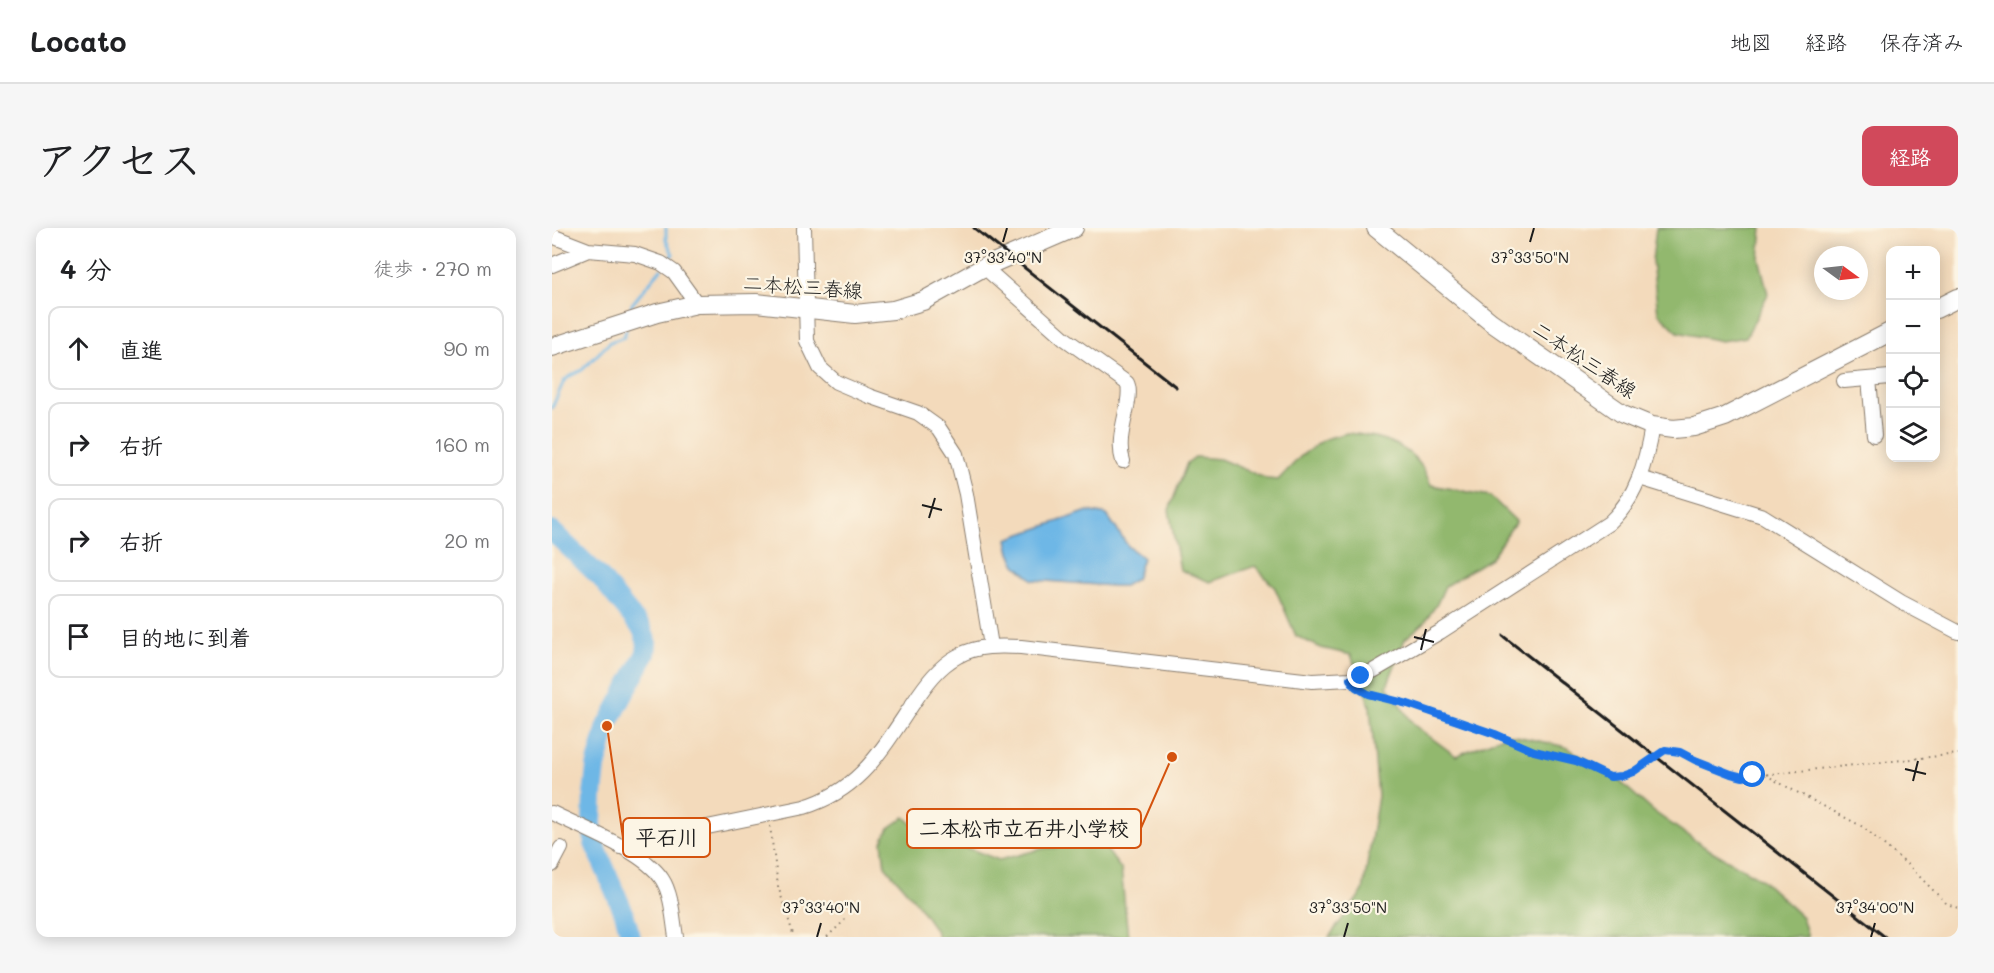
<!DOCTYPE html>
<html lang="ja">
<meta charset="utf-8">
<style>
body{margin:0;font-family:Mali,"Klee One",sans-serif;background:#f6f6f6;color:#202124}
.controls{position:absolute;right:18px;top:18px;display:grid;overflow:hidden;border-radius:12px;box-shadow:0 3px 15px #0003}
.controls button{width:54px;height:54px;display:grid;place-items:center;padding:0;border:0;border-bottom:2px solid #e0e0e0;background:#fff;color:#202124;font:30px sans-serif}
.compass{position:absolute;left:1262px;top:18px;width:54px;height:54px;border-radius:50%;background:#fff;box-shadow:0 3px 15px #0003;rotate:105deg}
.stop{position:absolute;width:18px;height:18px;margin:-14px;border:4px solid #1a73e8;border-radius:50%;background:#fff}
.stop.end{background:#1a73e8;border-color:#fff;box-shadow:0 2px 6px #0008}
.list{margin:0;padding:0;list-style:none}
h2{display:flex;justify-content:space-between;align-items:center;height:78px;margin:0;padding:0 24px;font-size:26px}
h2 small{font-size:20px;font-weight:400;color:#757577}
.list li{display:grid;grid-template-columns:39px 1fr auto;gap:18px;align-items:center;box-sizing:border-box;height:84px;margin:0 12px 12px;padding:0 12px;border:2px solid #e0e0e0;border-radius:12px}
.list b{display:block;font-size:22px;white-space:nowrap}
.list em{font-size:20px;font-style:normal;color:#757577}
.icon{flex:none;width:33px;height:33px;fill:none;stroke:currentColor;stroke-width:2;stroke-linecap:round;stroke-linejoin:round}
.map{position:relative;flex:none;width:1406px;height:709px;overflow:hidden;border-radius:12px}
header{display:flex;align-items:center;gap:36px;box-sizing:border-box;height:84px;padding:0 30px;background:#fff;border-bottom:2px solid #e0e0e0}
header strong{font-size:28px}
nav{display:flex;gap:33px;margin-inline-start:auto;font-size:21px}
.intro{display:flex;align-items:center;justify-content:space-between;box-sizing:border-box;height:144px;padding:0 36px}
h1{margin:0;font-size:42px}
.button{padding:15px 27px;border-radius:12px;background:#d1495b;color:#fff;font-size:21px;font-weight:700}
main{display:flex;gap:36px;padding:0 36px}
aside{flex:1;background:#fff;border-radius:12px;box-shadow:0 3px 15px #0003}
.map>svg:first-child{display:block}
.forest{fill:#92b86e;stroke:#576a45;stroke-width:1.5}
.water{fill:#6eb7e6;stroke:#456a81;stroke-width:1.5}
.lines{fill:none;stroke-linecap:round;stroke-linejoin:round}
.stream{stroke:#6eb7e6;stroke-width:3}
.river{stroke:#6eb7e6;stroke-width:20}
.minor-casing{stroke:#887b6c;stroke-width:16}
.major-casing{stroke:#887b6c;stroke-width:20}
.path{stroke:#887b6c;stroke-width:2;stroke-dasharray:1.5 4.5;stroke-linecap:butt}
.minor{stroke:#fff;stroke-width:14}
.major{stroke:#fff;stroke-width:18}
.rail{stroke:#1c1c1c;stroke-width:3}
.route{stroke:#1a73e8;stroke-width:8}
.ticks{fill:none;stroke:#1c1c1c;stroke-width:2}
.labels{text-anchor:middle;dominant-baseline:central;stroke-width:4.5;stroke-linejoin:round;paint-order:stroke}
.street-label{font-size:20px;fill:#1c1c1c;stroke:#fcf5e5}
.ticks-label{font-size:15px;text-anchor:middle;fill:#1c1c1c;stroke:#fcf5e5;stroke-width:4.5;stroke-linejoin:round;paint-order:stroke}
.leader{fill:none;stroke:#d4530e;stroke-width:2}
.callout-dot{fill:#d4530e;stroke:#fcf5e5;stroke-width:2}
.callout{fill:#fcf5e5;stroke:#d4530e;stroke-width:2}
.callout-label{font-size:21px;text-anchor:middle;font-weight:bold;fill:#1c1c1c}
</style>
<header>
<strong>Locato</strong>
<nav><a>地図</a><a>経路</a><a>保存済み</a></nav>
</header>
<div class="intro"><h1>アクセス</h1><a class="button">経路</a></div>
<main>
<aside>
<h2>4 分<small>徒歩 · 270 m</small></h2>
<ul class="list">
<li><svg class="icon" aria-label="ahead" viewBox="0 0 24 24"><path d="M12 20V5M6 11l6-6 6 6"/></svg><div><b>直進</b></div><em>90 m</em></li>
<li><svg class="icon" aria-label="right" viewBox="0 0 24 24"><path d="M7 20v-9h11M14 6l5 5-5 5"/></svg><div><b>右折</b></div><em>160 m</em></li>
<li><svg class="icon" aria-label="right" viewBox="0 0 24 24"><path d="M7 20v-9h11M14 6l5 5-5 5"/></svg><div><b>右折</b></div><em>20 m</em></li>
<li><svg class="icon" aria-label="arrive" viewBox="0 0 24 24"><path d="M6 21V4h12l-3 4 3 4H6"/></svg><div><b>目的地に到着</b></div></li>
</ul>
</aside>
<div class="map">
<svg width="1406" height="709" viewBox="0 0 1406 709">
<rect width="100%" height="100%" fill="#fcf5e5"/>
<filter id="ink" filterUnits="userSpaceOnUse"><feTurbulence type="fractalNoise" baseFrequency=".0167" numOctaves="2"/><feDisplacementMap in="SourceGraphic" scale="12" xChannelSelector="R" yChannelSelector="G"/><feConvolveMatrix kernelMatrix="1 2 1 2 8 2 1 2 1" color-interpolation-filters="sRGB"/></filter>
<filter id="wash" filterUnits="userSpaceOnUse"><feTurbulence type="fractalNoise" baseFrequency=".008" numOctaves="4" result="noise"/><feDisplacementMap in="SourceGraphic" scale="24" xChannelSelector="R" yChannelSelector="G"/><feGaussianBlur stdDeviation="1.35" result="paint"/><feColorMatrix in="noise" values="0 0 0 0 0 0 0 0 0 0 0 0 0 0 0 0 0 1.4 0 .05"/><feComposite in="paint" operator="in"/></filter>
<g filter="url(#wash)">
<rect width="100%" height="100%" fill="#f3dabb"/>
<path class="forest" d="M1104,0H1210L1207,30L1216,66L1194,109L1169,113L1126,104L1106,85L1100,33Z
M795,205C821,207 852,214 868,236C873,242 876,251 879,257L938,268L964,293L939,330L893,358L885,376L872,395L853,411L835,458L862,497L904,528L956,506L1014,519L1062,548L1101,583L1151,618L1209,651L1250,689L1256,709H777L811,663L826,568L818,478L799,427L769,420L744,408L723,360L703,338L658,354L628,342L617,282L635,235L643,229L668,231L715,251L726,252L750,227L773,211Z
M353,589L373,609L421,622L447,632L493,620L551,617L569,641L576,709H386L382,700L364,674L333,638L330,614L337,600Z"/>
<path class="water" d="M536,283L555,287L576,318L591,330L584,351L572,358H560L481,352L464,337L458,325L455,311Z"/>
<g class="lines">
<path class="stream" d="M114,0V12L121,26L115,34
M77,87L80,76L109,41
M0,180L12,153L18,148L30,142L58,114L72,109L74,102"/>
<path class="river" d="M0,303L48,349L90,401L95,415L94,425L55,498L44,539L41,567L40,595L42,615L72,685L79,709"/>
</g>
</g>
<g filter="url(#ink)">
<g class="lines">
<defs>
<path id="minor" d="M252,0L255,113L268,140L284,154L317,168L366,185L387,200L404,226L414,266L439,418
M0,8L36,22
M0,37L36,22L83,26L109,35L122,44L145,76
M432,39L512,110L575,155C583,171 562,206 571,233
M1317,151L1322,207
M1292,153L1338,149
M1088,250L1211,288L1349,374L1406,404
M0,585C30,600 92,623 110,651C120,666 121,691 124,709
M68,619L97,611L252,579C309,562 330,521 362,474C374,456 387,438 406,428C425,417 448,418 469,419L760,453L798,451L821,443L888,404L1057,295C1085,269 1094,234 1100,198
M0,637L9,620"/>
<path id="major" d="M824,0L939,94L1071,186L1100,198L1121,201L1142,199L1173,189L1338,104
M1384,81L1406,70
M0,119L105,85L145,76L204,75L303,86L341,82L371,73L432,39L522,0"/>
</defs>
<use href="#minor" class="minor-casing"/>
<use href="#major" class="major-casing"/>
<path class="path" d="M806,460L816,466L856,476L943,506L982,523L1024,533L1058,549L1070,548L1081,545L1113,522L1128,524L1143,532L1191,549L1406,526
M1214,546L1222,552L1311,599L1357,638L1395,676L1406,680
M218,598L226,658L242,709
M275,709L293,692"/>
<use href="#minor" class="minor"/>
<use href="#major" class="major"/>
<path class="rail" d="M422,0L624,159
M951,408L1333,709"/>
</g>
</g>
<g class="lines" filter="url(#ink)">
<path class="route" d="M809,448L798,451L804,459L816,466L856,476L943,506L982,523L1024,533L1058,549L1070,548L1081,544L1113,522L1128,524L1143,532L1179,546L1191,549L1201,547"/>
</g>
<path class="ticks" d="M451,14L455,0M978,14L982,0M370,277L390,282M377,290L383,270M862,409L882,414M869,422L874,401M1353,541L1374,546M1361,553L1366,533M265,709L269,695M792,709L796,695M1319,709L1323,695"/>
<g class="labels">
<g class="street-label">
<text transform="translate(251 58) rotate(4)">二本松三春線</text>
<text transform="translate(1033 131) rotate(34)">二本松三春線</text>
</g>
</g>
<g class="ticks-label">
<text x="451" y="35">37°33'40"N</text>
<text x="978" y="35">37°33'50"N</text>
<text x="269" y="685">37°33'40"N</text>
<text x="796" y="685">37°33'50"N</text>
<text x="1323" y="685">37°34'00"N</text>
</g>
<path class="leader" d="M620 529L589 600M55 498L71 610"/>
<g class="callout-dot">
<circle cx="620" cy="529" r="6"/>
<circle cx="55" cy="498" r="6"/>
</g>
<g class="callout">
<rect x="355" y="581" width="234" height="39" rx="6"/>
<rect x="71" y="590" width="87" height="39" rx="6"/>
</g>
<g class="callout-label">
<text x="472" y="608">二本松市立石井小学校</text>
<text x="115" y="617">平石川</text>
</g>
</svg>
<div class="controls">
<button>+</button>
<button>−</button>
<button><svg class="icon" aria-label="locate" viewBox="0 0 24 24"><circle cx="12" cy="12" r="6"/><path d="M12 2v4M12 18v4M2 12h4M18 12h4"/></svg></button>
<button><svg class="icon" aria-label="layers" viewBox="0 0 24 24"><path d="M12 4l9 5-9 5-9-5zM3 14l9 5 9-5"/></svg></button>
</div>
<svg class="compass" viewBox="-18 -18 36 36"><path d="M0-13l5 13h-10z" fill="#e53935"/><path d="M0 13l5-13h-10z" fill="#757577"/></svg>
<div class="stop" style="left:1201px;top:547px"></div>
<div class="stop end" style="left:809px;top:448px"></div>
</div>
</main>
